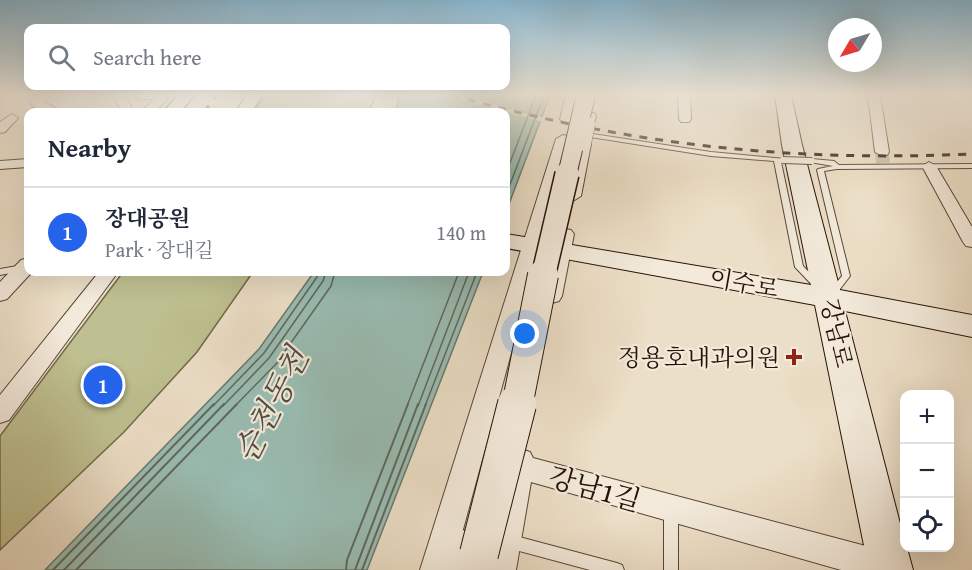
<!DOCTYPE html>
<meta charset="utf-8">
<style>
body{margin:0;font-family:"Gentium Book Plus","Noto Serif KR",serif;background:#f6f6f7;color:#1f2937}
.controls{position:absolute;right:18px;bottom:18px;display:grid;overflow:hidden;border-radius:12px;box-shadow:0 6px 24px #0002}
.controls button{width:54px;height:54px;display:grid;place-items:center;padding:0;border:0;border-bottom:2px solid #e0e1e3;background:#fff;color:#1f2937;font:30px sans-serif}
.compass{position:absolute;left:828px;top:18px;width:54px;height:54px;border-radius:50%;background:#fff;box-shadow:0 6px 24px #0002;rotate:232deg}
.you{position:absolute;left:525px;top:334px;width:21px;height:21px;margin:-15px;border:4px solid #fff;border-radius:50%;background:#1a73e8;box-shadow:0 0 0 9px #1a73e833}
.badge{display:grid;place-items:center;width:39px;height:39px;border-radius:50%;background:#2563eb;color:#fff;font-size:20px;font-weight:700}
.pin{position:absolute;translate:-50% -50%;border:3px solid #fff;box-shadow:0 2px 6px #0006}
.list{margin:0;padding:0;list-style:none}
h2{display:flex;justify-content:space-between;align-items:center;height:78px;margin:0;padding:0 24px;font-size:26px}
h2 small{font-size:20px;font-weight:400;color:#747a83}
.list li{display:grid;grid-template-columns:39px 1fr auto;gap:18px;align-items:center;box-sizing:border-box;height:90px;padding:0 24px;border-top:2px solid #e0e1e3}
.list b{display:block;font-size:22px;white-space:nowrap}
.list p{margin:0;font-size:20px;white-space:nowrap;color:#747a83}
.list em{font-size:20px;font-style:normal;color:#747a83}
.icon{flex:none;width:33px;height:33px;fill:none;stroke:currentColor;stroke-width:2;stroke-linecap:round;stroke-linejoin:round}
.map{position:relative;flex:none;width:972px;height:570px;overflow:hidden}
.search{position:absolute;background:#fff;box-shadow:0 6px 24px #0002;left:24px;top:24px;width:486px;height:66px;display:flex;align-items:center;gap:15px;box-sizing:border-box;padding:0 21px;border-radius:12px;color:#747a83;font-size:22px}
.panel{position:absolute;background:#fff;box-shadow:0 6px 24px #0002;left:24px;top:108px;width:486px;height:168px;border-radius:12px}
.map>svg:first-child{display:block}
.green{fill:#bfc091;stroke:#73694c;stroke-width:1.5}
.water{fill:#99bdb3;stroke:#6b796e;stroke-width:1.5}
.pier{fill:#ecdfc7}
.lines{fill:none;stroke-linecap:round;stroke-linejoin:round}
.shore-far1{stroke:#60685c;stroke-width:1.5}
.shore{stroke:#60685c;stroke-width:2}
.street-tunnel{stroke:#cec0aa;stroke-width:14;stroke-dasharray:14 7;stroke-linecap:butt}
.lane-casing{stroke:#584536;stroke-width:2}
.street-casing{stroke:#584536;stroke-width:2}
.secondary-casing{stroke:#271206;stroke-width:2}
.lane{fill:#f3eadb;fill-rule:evenodd}
.street{fill:#f3eadb;fill-rule:evenodd}
.secondary{fill:#f3eadb;fill-rule:evenodd}
.rail{stroke:#271206;stroke-width:3;stroke-dasharray:8 8;stroke-linecap:butt}
.lane-bridge-casing{stroke:#584536;stroke-width:8;stroke-linecap:butt}
.street-bridge-casing{stroke:#584536;stroke-width:15;stroke-linecap:butt}
.secondary-bridge-far3-casing{stroke:#271206;stroke-width:20;stroke-linecap:butt}
.secondary-bridge-far2-casing{stroke:#271206;stroke-width:26;stroke-linecap:butt}
.secondary-bridge-far1-casing{stroke:#271206;stroke-width:32;stroke-linecap:butt}
.secondary-bridge-casing{stroke:#271206;stroke-width:40;stroke-linecap:butt}
.lane-bridge{stroke:#f3eadb;stroke-width:6}
.street-bridge{stroke:#f3eadb;stroke-width:14}
.secondary-bridge-far3{stroke:#f3eadb;stroke-width:18}
.secondary-bridge-far2{stroke:#f3eadb;stroke-width:23}
.secondary-bridge-far1{stroke:#f3eadb;stroke-width:30}
.secondary-bridge{stroke:#f3eadb;stroke-width:38}
.poi-dot{fill:#8f2418;stroke:#f3eadb;stroke-width:2}
.labels{text-anchor:middle;dominant-baseline:central;stroke-width:4.5;stroke-linejoin:round;paint-order:stroke}
.street-label{font-size:24px;fill:#271206;stroke:#f3eadb}
.poi-label{font-size:24px;fill:#271206;stroke:#f3eadb;text-anchor:end}
.near-street-label{font-size:28px;fill:#271206;stroke:#f3eadb}
.near-water-label{font-size:32px;font-style:italic;fill:#4f4e43;stroke:#f3eadb}
</style>
<div class="map">
<svg width="972" height="570" viewBox="0 0 972 570">
<rect width="100%" height="100%" fill="#ecdfc7"/>
<filter id="stains"><feTurbulence type="fractalNoise" baseFrequency=".00333" numOctaves="4"/><feColorMatrix values="0 0 0 0 .2 0 0 0 0 .09 0 0 0 0 .02 0 0 0 .5 -.17"/></filter>
<radialGradient id="worn" r=".72"><stop offset=".6" stop-color="#630" stop-opacity="0"/><stop offset="1" stop-color="#630" stop-opacity=".3"/></radialGradient>
<path class="green" d="M265,95H377L368,112H254Z
M123,272H253L197,352L124,432L0,550V436Z"/>
<path class="water" d="M398,95H550L506,212V112H394L398,103Z
M314,272H483L367,570H45L259,349Z"/>
<path class="pier" d="M447,95H457L544,118L543,122Z"/>
<g class="lines">
<path class="shore-far1" d="M506,173L536,95
M506,195L544,95
M213,406L264,353L317,277L318,272
M223,406L269,358L323,281L326,272
M235,406L276,364L331,286L335,272
M407,406L459,272
M418,406L469,272
M425,406L477,272"/>
<path class="shore" d="M53,570L214,404
M64,570L224,404
M76,570L237,404
M346,570L347,560L408,404
M355,570L418,404
M362,570L426,404"/>
<path class="street-tunnel" d="M882,152L883,163"/>
<defs>
<path id="lane" d="M586,133L711,152L785,159V161L781,162L803,266L823,286L821,288H815L795,267L774,161L711,156L584,136L583,135Z
M812,159L834,161L839,165L972,164V168L837,169L824,171L850,276L834,297L831,298L826,295L842,276L817,170L818,169L833,166L810,162V160Z
M23,265L26,266L27,268L26,270L0,275V269Z
M671,505L676,507L678,512V570H664V512L666,507Z
M508,534L617,563L622,565L624,570H590L508,548L503,546L501,541L503,536Z"/>
<path id="street" d="M38,95H51L44,102L57,109L55,112C47,113 35,109 30,103Z
M113,95H125L134,112H122Z
M133,95H165L168,99L154,112H141L154,99H139Z
M566,95H578L573,117L582,120L586,113H594L596,116L593,127L583,129L562,122L560,119Z
M678,95H690L691,119L689,122H681L679,119Z
M868,95H880L889,152L887,155L882,156L875,152Z
M12,114L18,118L5,132L0,133V122Z
M563,135L589,141L591,144L581,196L573,201L565,196L577,146L568,144L452,570H420L556,139Z
M28,159V167L0,169V161Z
M929,162L936,166L972,227V247L966,246L963,242L922,166Z
M565,229L571,230L574,234L562,296L559,301L552,303L545,301L542,296L556,234L559,230Z
M28,258V272H32L7,299L0,301V282L21,260Z
M99,272H118L9,420L0,423V395Z
M521,449L530,452L533,458L896,554L907,559L912,570H841L531,482L516,570H484L508,461L512,452Z"/>
<path id="secondary" d="M178,95H195L180,112H163Z
M246,95H262L252,112H236Z
M775,95H791L802,145L840,290L972,315V337L845,311L904,539V548H907L913,570H869L815,305L506,248V234L811,285L782,145Z
M463,530L478,536L484,551L480,570H436L448,536Z"/>
</defs>
<use href="#lane" class="lane-casing"/>
<use href="#street" class="street-casing"/>
<use href="#secondary" class="secondary-casing"/>
<use href="#lane" class="lane"/>
<use href="#street" class="street"/>
<use href="#secondary" class="secondary"/>
<path class="rail" d="M452,95C630,145 787,162 972,154
M204,112L217,95"/>
<defs>
<path id="lane-bridge" d="M783,160L812,161"/>
<path id="street-bridge" d="M584,144L588,124"/>
<path id="secondary-bridge-far3" d="M567,175L586,95"/>
<path id="secondary-bridge-far2" d="M543,277L567,174"/>
<path id="secondary-bridge-far1" d="M517,406L543,275"/>
<path id="secondary-bridge" d="M479,554L517,404"/>
</defs>
<use href="#lane-bridge" class="lane-bridge-casing"/>
<use href="#street-bridge" class="street-bridge-casing"/>
<use href="#secondary-bridge-far3" class="secondary-bridge-far3-casing"/>
<use href="#secondary-bridge-far2" class="secondary-bridge-far2-casing"/>
<use href="#secondary-bridge-far1" class="secondary-bridge-far1-casing"/>
<use href="#secondary-bridge" class="secondary-bridge-casing"/>
<use href="#lane-bridge" class="lane-bridge"/>
<use href="#street-bridge" class="street-bridge"/>
<use href="#secondary-bridge-far3" class="secondary-bridge-far3"/>
<use href="#secondary-bridge-far2" class="secondary-bridge-far2"/>
<use href="#secondary-bridge-far1" class="secondary-bridge-far1"/>
<use href="#secondary-bridge" class="secondary-bridge"/>
</g>
<linearGradient id="sky" x2="0" y2="1"><stop stop-color="#88b8d3"/><stop offset="0.54" stop-color="#f6f1e6"/><stop offset="1" stop-color="#f6f1e6" stop-opacity="0"/></linearGradient>
<rect width="972" height="175" fill="url(#sky)"/>
<path class="poi-dot" d="M791 348h6v6h6v6h-6v6h-6v-6h-6v-6h6z"/>
<g class="labels">
<g class="street-label">
<text transform="translate(744 283) rotate(10)">이수로</text>
<text transform="translate(837 333) rotate(77)">강남로</text>
</g>
<g class="poi-label">
<text x="780" y="357">정용호내과의원</text>
</g>
<g class="near-street-label">
<text transform="translate(595 488) rotate(16)">강남1길</text>
</g>
<g class="near-water-label">
<text transform="translate(271 405) rotate(-63)">순천동천</text>
</g>
</g>
<rect width="100%" height="100%" filter="url(#stains)"/>
<rect width="100%" height="100%" fill="url(#worn)"/>
</svg>
<div class="controls">
<button>+</button>
<button>−</button>
<button><svg class="icon" aria-label="locate" viewBox="0 0 24 24"><circle cx="12" cy="12" r="6"/><path d="M12 2v4M12 18v4M2 12h4M18 12h4"/></svg></button>
</div>
<svg class="compass" viewBox="-18 -18 36 36"><path d="M0-13l5 13h-10z" fill="#e53935"/><path d="M0 13l5-13h-10z" fill="#747a83"/></svg>
<div class="you"></div>
<div class="pin badge" style="left:103px;top:385px">1</div>
<div class="search"><svg class="icon" aria-label="search" viewBox="0 0 24 24"><circle cx="10" cy="10" r="6"/><path d="M15 15l6 6"/></svg>Search here</div>
<section class="panel">
<h2>Nearby<small></small></h2>
<ul class="list">
<li><span class="badge">1</span><div><b>장대공원</b><p>Park · 장대길</p></div><em>140 m</em></li>
</ul>
</section>
</div>
